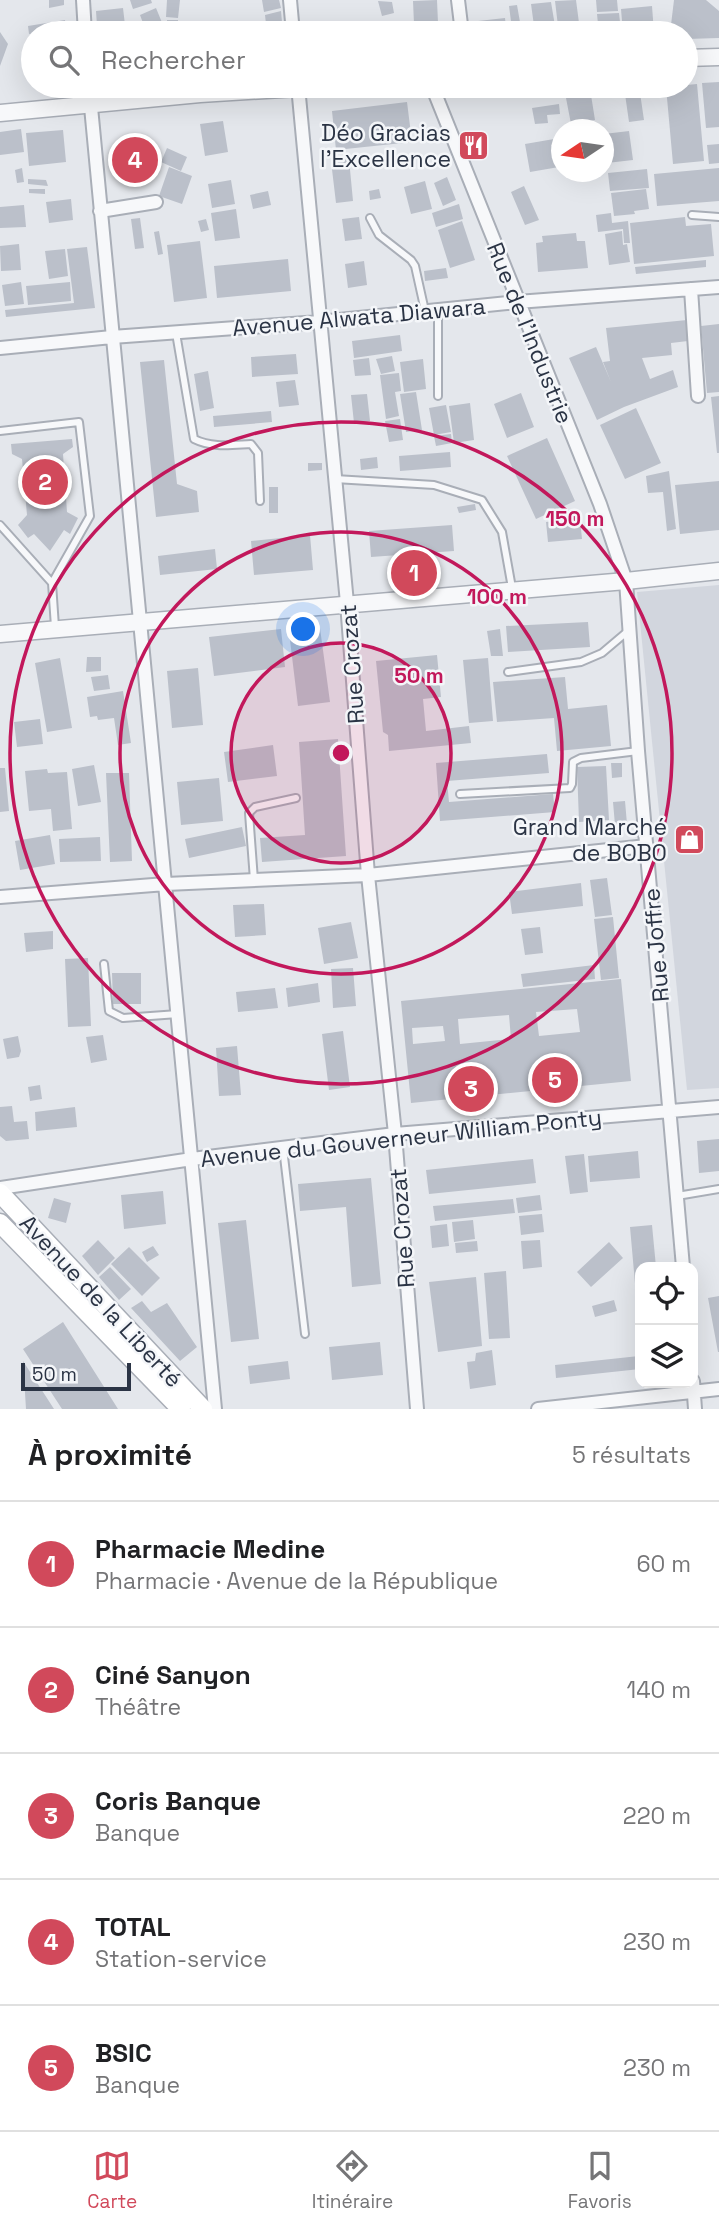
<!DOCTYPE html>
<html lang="fr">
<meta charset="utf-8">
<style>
body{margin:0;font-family:"Space Grotesk",sans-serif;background:#f6f6f6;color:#202124}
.controls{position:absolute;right:21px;bottom:21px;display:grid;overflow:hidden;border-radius:14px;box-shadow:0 7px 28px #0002}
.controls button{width:63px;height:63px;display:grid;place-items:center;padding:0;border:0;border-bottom:2px solid #e0e0e0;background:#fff;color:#202124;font:35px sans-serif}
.compass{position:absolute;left:551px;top:119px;width:63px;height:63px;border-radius:50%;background:#fff;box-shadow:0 7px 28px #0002;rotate:257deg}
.scale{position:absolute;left:21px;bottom:18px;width:110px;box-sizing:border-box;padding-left:7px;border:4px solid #2b3445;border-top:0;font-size:19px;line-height:24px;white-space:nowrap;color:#2b3445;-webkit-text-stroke:5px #f4f6f9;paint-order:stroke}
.you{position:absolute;left:304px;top:630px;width:24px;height:24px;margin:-18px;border:5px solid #fff;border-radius:50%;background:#1a73e8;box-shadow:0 0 0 10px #1a73e833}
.badge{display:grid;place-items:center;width:46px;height:46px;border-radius:50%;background:#d1495b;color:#fff;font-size:23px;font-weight:700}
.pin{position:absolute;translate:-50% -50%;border:4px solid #fff;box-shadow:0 2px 7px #0006}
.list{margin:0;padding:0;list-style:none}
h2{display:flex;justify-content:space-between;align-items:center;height:91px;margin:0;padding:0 28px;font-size:30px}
h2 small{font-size:23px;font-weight:400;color:#757577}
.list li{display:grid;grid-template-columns:46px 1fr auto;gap:21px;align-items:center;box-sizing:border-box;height:126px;padding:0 28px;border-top:2px solid #e0e0e0}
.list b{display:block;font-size:26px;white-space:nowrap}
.list p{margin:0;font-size:23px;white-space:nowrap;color:#757577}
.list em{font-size:23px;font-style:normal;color:#757577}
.icon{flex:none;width:38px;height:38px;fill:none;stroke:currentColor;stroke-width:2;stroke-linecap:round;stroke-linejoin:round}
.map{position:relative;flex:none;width:719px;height:1409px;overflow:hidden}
.search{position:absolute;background:#fff;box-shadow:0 7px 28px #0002;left:21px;right:21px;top:21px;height:77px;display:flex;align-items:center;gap:18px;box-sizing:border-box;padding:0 24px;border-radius:38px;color:#757577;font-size:26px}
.sheet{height:721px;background:#fff}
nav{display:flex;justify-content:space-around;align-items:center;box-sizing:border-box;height:98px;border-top:2px solid #e0e0e0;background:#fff;font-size:19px;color:#757577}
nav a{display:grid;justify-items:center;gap:4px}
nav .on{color:#d1495b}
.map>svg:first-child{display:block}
.built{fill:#d2d6de}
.building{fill:#bbc0ca;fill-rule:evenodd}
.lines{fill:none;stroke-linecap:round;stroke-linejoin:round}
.service-casing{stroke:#a9aeb7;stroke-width:10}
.minor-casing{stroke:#a9aeb7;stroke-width:16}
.tertiary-casing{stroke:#a9aeb7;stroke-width:19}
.secondary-casing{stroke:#a9aeb7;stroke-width:21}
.service{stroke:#f7f8fa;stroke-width:6}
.minor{stroke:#f7f8fa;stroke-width:12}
.tertiary{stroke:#f7f8fa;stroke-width:16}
.secondary{stroke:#fff;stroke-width:18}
.ring{fill:none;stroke:#c2185b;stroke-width:3.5}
.labels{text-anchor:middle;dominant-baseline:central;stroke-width:5;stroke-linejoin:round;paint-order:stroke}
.poi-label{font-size:23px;fill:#2b3445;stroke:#f4f6f9;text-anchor:end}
.street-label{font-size:23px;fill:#2b3445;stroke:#f4f6f9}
.centre{fill:#c2185b;stroke:#f4f6f9;stroke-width:3.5}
.ring-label{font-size:21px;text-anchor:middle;font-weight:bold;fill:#c2185b;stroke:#f4f6f9;stroke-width:5;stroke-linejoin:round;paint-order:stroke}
</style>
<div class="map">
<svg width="719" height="1409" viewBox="0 0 719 1409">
<rect width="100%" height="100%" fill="#e4e7ec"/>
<path class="built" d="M719,585V1088L687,1090L637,592Z"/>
<path class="building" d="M49,0H64V5L49,8Z
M130,0H151L152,3L133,9Z
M167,0H180L178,18L166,17Z
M262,0H279L281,8L264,12Z
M437,0L438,23L414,24L413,1Z
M576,0L579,23L558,26L555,1Z
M596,0H617L618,11L597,12Z
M674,0H706L719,11V38L686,39V33H670Z
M378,1L392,2L394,13L382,16Z
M551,2L555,26L549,27V33H535L531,4Z
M517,5L521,28L512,29L509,6Z
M652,6L654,33H623L621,9Z
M123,8L125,25L97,26L96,11Z
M156,8L163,25L146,31L140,15Z
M281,11L283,33H267L265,15Z
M619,13L620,22L598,24L597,14Z
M505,18L506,27L470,31L469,22Z
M65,20L66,28L29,34L28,26Z
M167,20H178V33H167Z
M621,23L622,33H591L590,25Z
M386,24L401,25V33H386Z
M578,25L579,33H553L552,28Z
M446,28V33H414V30Z
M531,28L532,33H511L510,30Z
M0,32L8,44L0,66Z
M719,82V127L706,128L702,83Z
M697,84L704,161L673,164L666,87Z
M639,86L644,120L629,122L624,87Z
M591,95L595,120L571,124L566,98Z
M407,102L412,142L336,150L332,111Z
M559,104L560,114L547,115L548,123L535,124L532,108Z
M223,121L228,152L205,156L200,124Z
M21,129L24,152L0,155V132Z
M63,130L66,162L29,166L26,133Z
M629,131L633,160L607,163L604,134Z
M554,139L559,167L530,172L525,144Z
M719,144V163L709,164L707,145Z
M141,146L145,173L125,177L121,147Z
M167,148L187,157L181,171L161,162Z
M349,159L353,201L336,203L331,161Z
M169,167L192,176L182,204L159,196Z
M22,168L24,182L17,183L15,170Z
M719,168V201L657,206L654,174Z
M647,169L649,188L610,191L608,173Z
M447,177L456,200L443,206L434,183Z
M28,179L46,180L48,186L28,184Z
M231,180L235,204L212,208L208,184Z
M425,181L432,209L411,214L404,187Z
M524,186L539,220L525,225L511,192Z
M29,189H45V194L29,193Z
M379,189L381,198L370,200L369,191Z
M646,189L649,209L634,211L635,214L614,216L611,193Z
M268,191L271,205L253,209L250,195Z
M71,199L73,220L49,223L46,202Z
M459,204L463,219L436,227L432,213Z
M24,205L26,227L0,228V207Z
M236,209L240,238L215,241L211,213Z
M611,213L612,223L628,221L630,243H624L623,229L598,232L596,215Z
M359,217L362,239L345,241L342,219Z
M685,217L686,226L711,224L714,256L634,264L630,223Z
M140,218L144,248L135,249L131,219Z
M206,219L209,230L201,232L198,221Z
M462,221L475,260L450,268L438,230Z
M159,231L163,254L158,255L154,232Z
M622,231L623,245L627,244L630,262L609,265L605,234Z
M576,233L577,241H585L588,268L538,272L536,243L543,242L542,236Z
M200,241L207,298L174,302L167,245Z
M19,244L21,270L1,271L0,246Z
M87,247L95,308L6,317L5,310L74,303L67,249Z
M65,249L68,276L49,279L45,251Z
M288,259L291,291L217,298L214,266Z
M706,260V267L636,274L635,267Z
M364,261L367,285L348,288L345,264Z
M446,268L448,278L425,281L424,271Z
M21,282L24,304L5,306L2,285Z
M70,282L71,301L28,305L26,286Z
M687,320L688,341L671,343L672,355L642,358L650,379L673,370L678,387L624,407L597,420L569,358L596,347L611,382L603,362L610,361L606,328Z
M719,324V392L707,393L701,326Z
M400,335L402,351L354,358L352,341Z
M296,354L298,374L252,377L251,357Z
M392,356L395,371L381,374L376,359Z
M369,358L371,375L355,376L353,360Z
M423,359L426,389L404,392L400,362Z
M164,360L177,484L197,491L199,512L156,517L140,362Z
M208,371L214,408L200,411L194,374Z
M399,373L401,391L395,392L399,416L386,419L380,375Z
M295,380L299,405L279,407L276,382Z
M416,392L422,430L406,432L400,394Z
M521,393L534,427L507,438L494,404Z
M367,394L370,421L354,423L351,395Z
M719,396V453H717L711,397Z
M470,403L474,440L454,443L449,406Z
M446,405L451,432L434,435L429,408Z
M636,408L661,463L625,479L600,425Z
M271,411L272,422L214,427L213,416Z
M400,419L403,440L389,442L385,421Z
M451,434L452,443L436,446L434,436Z
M547,438L575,501L536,519L507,456Z
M72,439L73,447L63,454L67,512L78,518L70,534L64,530L50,551L34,534L28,538L18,525L27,515L22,459L12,454L11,444Z
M450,452L451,467L400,471L399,456Z
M377,457L378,468L361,470L360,459Z
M308,463H322V470L308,471Z
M669,471L676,529L667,531L663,492L648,493L646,476Z
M719,481V530L680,534L675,485Z
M269,487H278V513H269Z
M475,504L476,510L459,513L457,507Z
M580,519L582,539L548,542L546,522Z
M452,525L454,551L371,557L369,531Z
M310,535L313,570L254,575L251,541Z
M215,549L217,569L160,575L158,556Z
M588,622L590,647L508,652L506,626Z
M320,628L330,702L298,706L289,632Z
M281,629L285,667L214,676L209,637Z
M500,629L503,656H491L487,631Z
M437,655L441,697L423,699L426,731L469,726L471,743L389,751L388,735L383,732L376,661Z
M87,657H101V671L86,672Z
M60,658L72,728L47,732L35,663Z
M488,658L493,721L469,723L463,660Z
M198,668L203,725L172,728L167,671Z
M108,675L110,689L94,691L91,677Z
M565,677L568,709L607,705L611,746L557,751L554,718L497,722L493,682Z
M123,691L131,743L118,745L114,718L98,720L97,716L90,717L87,697Z
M40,719L43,744L17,747L14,722Z
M338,739L346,856L262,862L260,838L305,835L299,742Z
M273,745L277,776L228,782L224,752Z
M547,754L549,773L447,781L449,802L553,794L555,812L440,821L436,763Z
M611,763H622V777L612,778Z
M94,765L101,802L78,806L72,769Z
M606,766L609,820L579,822L577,767Z
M0,768H5L9,811L0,812Z
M47,769L48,773L67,772L72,829L53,831L51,809L29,811L25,771Z
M106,773H129L132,861L110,862Z
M219,778L223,821L181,825L177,782Z
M625,801L627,824L615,825L613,802Z
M242,827L246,846L189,858L185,839Z
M50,835L55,864L20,870L15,841Z
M100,837L101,861L60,862L59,839Z
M607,878L612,915L595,917L590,880Z
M581,883L583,906L512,914L509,892Z
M264,904L266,935L235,937L233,905Z
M613,917L619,978L601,980L594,919Z
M351,922L358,958L324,964L318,928Z
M540,927L543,953L525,955L521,929Z
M53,931V949L26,952L24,933Z
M88,958L91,1026L68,1027L65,959Z
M594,965L595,979L523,987L521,974Z
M353,968L356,1006L333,1008L331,969Z
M112,973H141V1004H113Z
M621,979L631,1081L411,1103L401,1001ZM577,1009L580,1032L539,1036L536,1012ZM509,1015L511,1039L460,1044L458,1019ZM443,1026L445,1041L413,1044L412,1028Z
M318,983L320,1002L288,1007L286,988Z
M275,988L278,1008L238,1012L236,992Z
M343,1031L350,1087L329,1090L322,1034Z
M103,1035L107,1060L91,1063L86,1037Z
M18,1036L21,1051L19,1057L7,1059L3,1039Z
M237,1046L241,1095L219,1096L216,1048Z
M40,1085L42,1099L30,1101L28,1087Z
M12,1106L14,1122L27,1121L29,1139L6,1141L0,1136V1107Z
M75,1107L77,1127L36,1131L35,1112Z
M719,1139V1171L699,1173L697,1141Z
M638,1151L640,1178L590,1182L588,1156Z
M584,1154L588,1192L570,1194L565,1156Z
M533,1159L536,1183L429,1194L426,1170Z
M371,1178L381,1284L352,1287L346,1207L300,1211L298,1184Z
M163,1191L166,1224L124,1229L121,1195Z
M540,1195L542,1210L518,1213L516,1198Z
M54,1198L71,1203L66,1223L48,1218Z
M513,1199L515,1213L435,1221L433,1206Z
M542,1214L544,1232L521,1235L519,1216Z
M246,1220L259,1339L231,1342L218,1223Z
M473,1220L475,1239L454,1242L452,1222Z
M447,1224L449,1246L432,1248L430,1226Z
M652,1225L656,1267H640V1317H638L630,1227Z
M98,1240L115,1258L98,1275L82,1256Z
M540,1240L542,1267L523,1269L521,1241Z
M477,1241L478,1251L456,1253L455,1243Z
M609,1242L623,1258L591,1287L577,1272Z
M153,1246L159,1255L147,1262L142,1252Z
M129,1247L160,1278L142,1296L111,1264Z
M110,1267L131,1289L119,1300L99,1277Z
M506,1271L510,1338L489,1339L484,1273Z
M476,1277L482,1346L438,1352L429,1282Z
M719,1296V1352H718L708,1298Z
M614,1300L617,1311L595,1317L592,1306Z
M142,1301L151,1312L167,1303L197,1347L180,1361L131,1308Z
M63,1322L118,1409H62L23,1349Z
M380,1342L383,1375L332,1380L329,1347Z
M492,1350L496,1385L470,1389L467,1362L475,1361L476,1353Z
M639,1356L640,1369L556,1378L555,1365Z
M23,1361L54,1409H26Z
M288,1361L290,1379L250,1384L248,1366Z"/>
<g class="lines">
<defs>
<path id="service" d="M692,215L719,217
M370,218L379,235L411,260L415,266L425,311
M438,310V396
M176,333L194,439C212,448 231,445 251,444L258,453L260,501
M0,431L79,422L90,516L52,583L55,627
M335,479L434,485L482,500L502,532L512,588
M0,525L52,583
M508,672L581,662L602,653L628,631
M460,794L570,788L572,784L573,762L581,758L638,751
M254,880L249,813L255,807L296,798
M104,964L109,1011L123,1018L178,1014
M283,1148L305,1334
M677,1196L719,1189"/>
<path id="minor" d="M83,0L85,33
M290,0L293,33
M458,0L462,33
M89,86L215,1409
M298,86L347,603L368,875L395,1134L417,1409
M432,86L600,504L626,581L638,751L683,1267
M100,211L156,202
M691,289L698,396
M0,348L112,337L319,322L517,302L719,287
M0,897L166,884L368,875L647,846
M0,1188L192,1159L395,1134L719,1107
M693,1381L695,1409
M538,1409L719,1389"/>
<path id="tertiary" d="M686,58L719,57
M0,113L200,94L332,86
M0,634L626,581L719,571"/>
<path id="secondary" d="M0,1193L203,1409
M0,1223L181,1409"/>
</defs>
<use href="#service" class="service-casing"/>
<use href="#minor" class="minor-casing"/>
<use href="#tertiary" class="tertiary-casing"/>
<use href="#secondary" class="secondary-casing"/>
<use href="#service" class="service"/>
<use href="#minor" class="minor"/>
<use href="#tertiary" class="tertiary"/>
<use href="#secondary" class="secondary"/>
</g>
<circle cx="341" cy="753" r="110" fill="#c2185b" fill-opacity=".12"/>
<g class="ring">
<circle cx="341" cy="753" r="110"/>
<circle cx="341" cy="753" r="221"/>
<circle cx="341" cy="753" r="331"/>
</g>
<defs>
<symbol id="restaurant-square" viewBox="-11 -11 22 22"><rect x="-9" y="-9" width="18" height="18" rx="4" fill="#d1495b" stroke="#f4f6f9"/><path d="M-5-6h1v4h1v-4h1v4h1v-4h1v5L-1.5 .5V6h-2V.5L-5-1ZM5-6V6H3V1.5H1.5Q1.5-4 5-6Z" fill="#fff"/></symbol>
<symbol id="shop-square" viewBox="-11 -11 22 22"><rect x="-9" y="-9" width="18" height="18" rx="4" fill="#d1495b" stroke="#f4f6f9"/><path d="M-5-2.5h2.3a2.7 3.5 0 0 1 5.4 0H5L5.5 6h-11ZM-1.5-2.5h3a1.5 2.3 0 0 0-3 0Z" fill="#fff"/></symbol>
</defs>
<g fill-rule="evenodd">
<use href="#restaurant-square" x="456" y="128" width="35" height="35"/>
<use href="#shop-square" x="672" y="822" width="35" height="35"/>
</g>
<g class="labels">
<g class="poi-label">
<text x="451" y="133">Déo Gracias<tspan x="451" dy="26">l'Excellence</tspan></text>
<text x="667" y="827">Grand Marché<tspan x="667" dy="26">de BOBO</tspan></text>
</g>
<g class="street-label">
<text transform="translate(359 317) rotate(-5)">Avenue Alwata Diawara</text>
<text transform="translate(530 333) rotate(68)">Rue de l'Industrie</text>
<text transform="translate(352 664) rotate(-94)">Rue Crozat</text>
<text transform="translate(656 945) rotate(-95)">Rue Joffre</text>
<text transform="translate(401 1138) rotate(-6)">Avenue du Gouverneur William Ponty</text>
<text transform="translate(402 1228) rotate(-94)">Rue Crozat</text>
<text transform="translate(101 1301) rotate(47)">Avenue de la Liberté</text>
</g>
</g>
<circle cx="341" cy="753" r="10" class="centre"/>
<g class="ring-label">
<text x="575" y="526">150 m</text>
<text x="497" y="604">100 m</text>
<text x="419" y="683">50 m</text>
</g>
</svg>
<div class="controls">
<button><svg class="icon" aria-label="locate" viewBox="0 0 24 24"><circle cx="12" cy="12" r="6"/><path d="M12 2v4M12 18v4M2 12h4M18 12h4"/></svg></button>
<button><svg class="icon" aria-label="layers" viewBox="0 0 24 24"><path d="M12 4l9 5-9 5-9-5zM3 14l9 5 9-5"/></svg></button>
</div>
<svg class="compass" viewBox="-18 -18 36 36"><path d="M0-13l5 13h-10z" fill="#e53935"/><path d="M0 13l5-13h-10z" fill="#757577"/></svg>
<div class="scale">50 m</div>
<div class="you"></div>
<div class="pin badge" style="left:414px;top:573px">1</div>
<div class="pin badge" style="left:45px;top:482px">2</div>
<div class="pin badge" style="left:471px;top:1089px">3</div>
<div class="pin badge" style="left:135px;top:160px">4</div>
<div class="pin badge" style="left:555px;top:1080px">5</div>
<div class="search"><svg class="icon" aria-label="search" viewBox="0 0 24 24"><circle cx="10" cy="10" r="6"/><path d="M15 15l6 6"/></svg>Rechercher</div>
</div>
<section class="sheet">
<h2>À proximité<small>5 résultats</small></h2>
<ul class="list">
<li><span class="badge">1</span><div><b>Pharmacie Medine</b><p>Pharmacie · Avenue de la République</p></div><em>60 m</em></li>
<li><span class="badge">2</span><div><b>Ciné Sanyon</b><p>Théâtre</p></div><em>140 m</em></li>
<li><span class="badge">3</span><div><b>Coris Banque</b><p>Banque</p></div><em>220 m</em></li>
<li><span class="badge">4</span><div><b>TOTAL</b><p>Station-service</p></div><em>230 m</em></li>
<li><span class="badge">5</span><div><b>BSIC</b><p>Banque</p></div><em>230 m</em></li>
</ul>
</section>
<nav>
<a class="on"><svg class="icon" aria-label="map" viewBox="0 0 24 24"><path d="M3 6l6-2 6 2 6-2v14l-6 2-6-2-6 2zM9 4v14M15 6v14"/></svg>Carte</a>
<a><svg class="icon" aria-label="directions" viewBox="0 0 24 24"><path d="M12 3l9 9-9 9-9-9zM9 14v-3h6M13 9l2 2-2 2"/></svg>Itinéraire</a>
<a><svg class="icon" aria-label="saved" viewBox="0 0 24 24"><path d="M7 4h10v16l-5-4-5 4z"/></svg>Favoris</a>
</nav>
